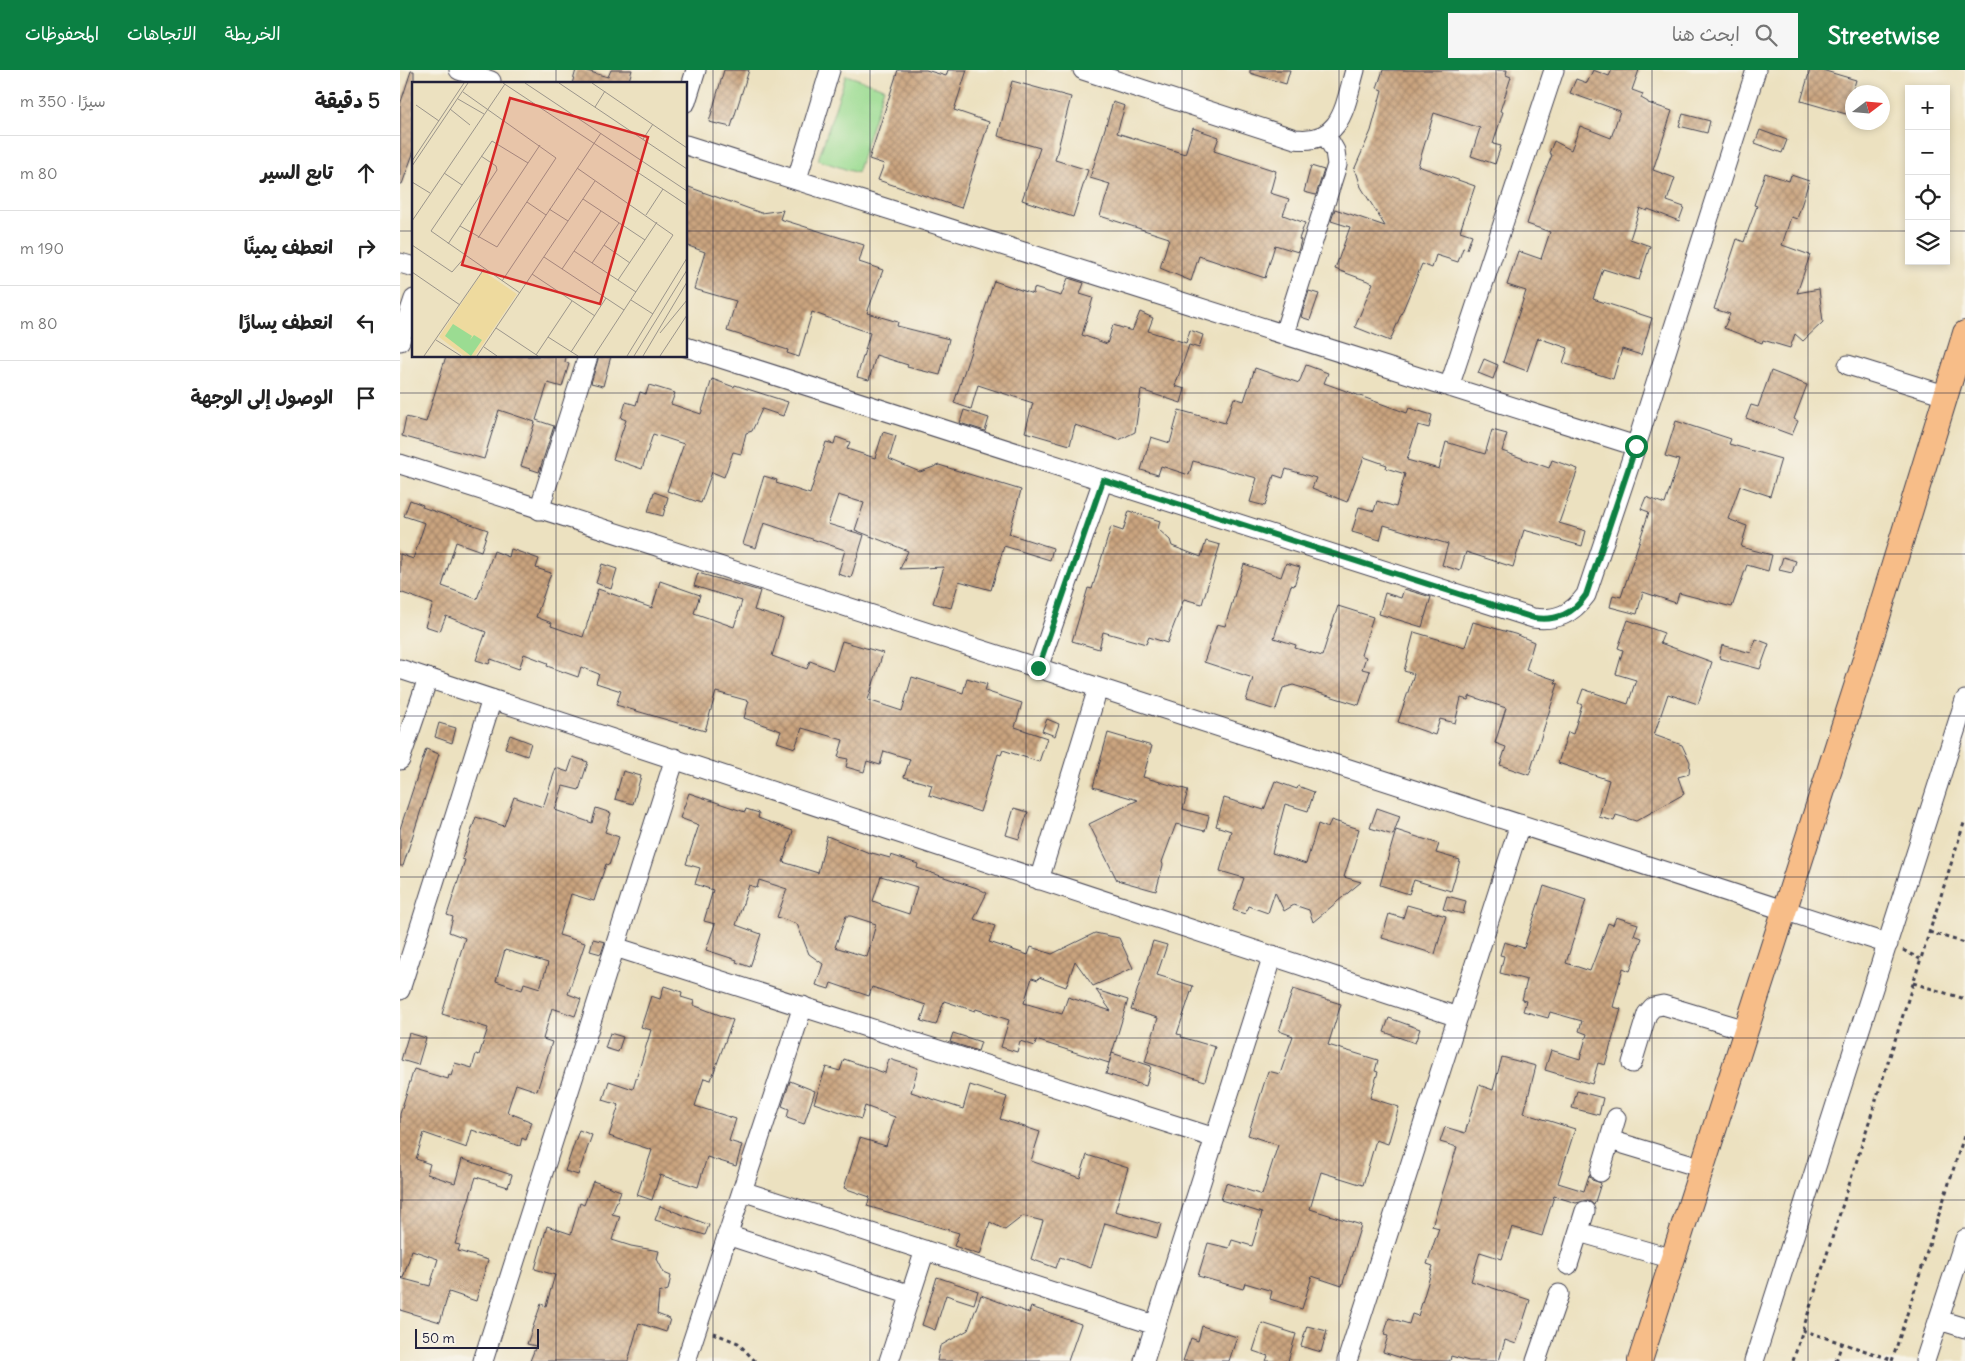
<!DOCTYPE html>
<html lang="ar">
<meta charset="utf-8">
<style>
body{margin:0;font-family:Delius,"Playpen Sans Arabic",sans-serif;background:#f6f6f6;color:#222;direction:rtl}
.controls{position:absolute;right:15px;top:15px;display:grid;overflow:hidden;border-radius:0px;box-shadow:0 2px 8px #0003}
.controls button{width:45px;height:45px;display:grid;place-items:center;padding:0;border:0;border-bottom:1px solid #e0e0e0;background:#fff;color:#222;font:25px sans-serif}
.compass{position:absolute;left:1445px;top:15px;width:45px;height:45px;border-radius:50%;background:#fff;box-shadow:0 2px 8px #0003;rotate:74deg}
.scale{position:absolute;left:15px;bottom:12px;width:124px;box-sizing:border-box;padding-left:5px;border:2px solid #22223b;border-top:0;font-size:14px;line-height:18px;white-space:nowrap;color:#22223b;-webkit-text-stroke:4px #f7f3e8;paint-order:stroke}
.stop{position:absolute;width:15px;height:15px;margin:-11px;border:4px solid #0b8043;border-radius:50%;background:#fff}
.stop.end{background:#0b8043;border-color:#fff;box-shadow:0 1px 5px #0008}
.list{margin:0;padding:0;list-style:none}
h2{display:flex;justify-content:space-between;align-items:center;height:65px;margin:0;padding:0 20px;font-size:21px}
h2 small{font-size:16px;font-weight:400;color:#767676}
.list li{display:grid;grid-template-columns:32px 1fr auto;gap:15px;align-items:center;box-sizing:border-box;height:75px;padding:0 20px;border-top:1px solid #e0e0e0}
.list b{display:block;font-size:19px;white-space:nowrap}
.list em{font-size:16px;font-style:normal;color:#767676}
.icon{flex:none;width:28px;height:28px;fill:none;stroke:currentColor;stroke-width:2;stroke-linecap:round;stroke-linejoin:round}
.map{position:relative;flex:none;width:1565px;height:1291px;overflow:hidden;direction:ltr}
header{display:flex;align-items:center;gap:30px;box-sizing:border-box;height:70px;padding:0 25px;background:#0b8043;color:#fff}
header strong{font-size:24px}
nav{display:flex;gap:28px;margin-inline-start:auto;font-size:18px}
.search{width:350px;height:45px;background:#f6f6f6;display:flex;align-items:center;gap:12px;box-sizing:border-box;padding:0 18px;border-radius:0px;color:#767676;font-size:19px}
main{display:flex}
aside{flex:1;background:#fff}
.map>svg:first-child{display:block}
.garden{fill:#9bdc92;stroke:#5e7f66}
.building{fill:url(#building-cross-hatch);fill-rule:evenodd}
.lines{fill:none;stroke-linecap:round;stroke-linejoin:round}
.minor-casing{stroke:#403f4f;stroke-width:21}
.major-casing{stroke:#403f4f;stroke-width:26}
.path{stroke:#403f4f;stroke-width:3;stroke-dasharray:4 4;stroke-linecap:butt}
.minor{stroke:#fff;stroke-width:19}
.major{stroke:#f7bd88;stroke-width:24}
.route{stroke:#0b8043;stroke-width:6}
.grid{fill:none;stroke:#22223b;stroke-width:1;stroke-opacity:0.55}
.inset-road{fill:none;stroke:#9b958b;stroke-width:1}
.view{fill:#d62828;fill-opacity:0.15;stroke:#d62828;stroke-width:2.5}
.inset-edge{fill:none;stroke:#22223b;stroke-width:2.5}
</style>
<header>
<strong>Streetwise</strong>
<div class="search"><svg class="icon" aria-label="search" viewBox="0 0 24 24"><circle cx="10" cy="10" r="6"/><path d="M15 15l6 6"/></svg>ابحث هنا</div>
<nav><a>الخريطة</a><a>الاتجاهات</a><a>المحفوظات</a></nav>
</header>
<main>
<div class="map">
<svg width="1565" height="1291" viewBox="0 0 1565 1291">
<defs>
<pattern id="building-cross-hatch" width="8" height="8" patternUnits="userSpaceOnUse" patternTransform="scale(1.25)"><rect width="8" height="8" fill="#caa47f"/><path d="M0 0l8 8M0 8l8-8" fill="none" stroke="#a48569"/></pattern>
</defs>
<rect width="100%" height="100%" fill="#f7f3e8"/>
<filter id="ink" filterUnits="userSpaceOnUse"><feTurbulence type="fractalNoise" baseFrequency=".02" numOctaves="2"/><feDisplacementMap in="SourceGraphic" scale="10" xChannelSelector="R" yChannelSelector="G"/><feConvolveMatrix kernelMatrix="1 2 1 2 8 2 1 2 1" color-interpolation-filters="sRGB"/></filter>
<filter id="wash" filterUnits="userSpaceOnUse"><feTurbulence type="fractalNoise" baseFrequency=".0096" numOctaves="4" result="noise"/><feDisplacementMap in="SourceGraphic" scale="20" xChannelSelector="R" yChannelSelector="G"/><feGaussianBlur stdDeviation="1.12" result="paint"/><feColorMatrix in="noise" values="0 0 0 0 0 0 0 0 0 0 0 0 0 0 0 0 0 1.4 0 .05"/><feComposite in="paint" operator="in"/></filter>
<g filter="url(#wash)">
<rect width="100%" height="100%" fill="#ece1c0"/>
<path class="garden" d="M446,5L484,18L457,103L418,90Z"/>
<g id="blocks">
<path class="building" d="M176,0H183L208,7L211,0H232L228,14H172Z
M324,0H349L331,57L309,52Z
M498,0H526L546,6L548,0H567L554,40L589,52L561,138L478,110L484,94L469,89Z
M850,0H890L886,14L850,3Z
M983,0H1107L1106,5L1111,7L1100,41L1103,42L1093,74L1101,76L1095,94L1071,86L1080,58L1034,43L1018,96L1075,116L1060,161L1072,165L1067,179L1063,178L1058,192L1036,185L1032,198L1022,194L990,271L955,257L973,213L935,199L950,157L931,151L935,139L985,156L961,117L957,104L954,100L971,61L982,20L977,18Z
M1193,0L1209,6L1212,0H1239L1232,20L1243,24L1241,28L1248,32V33L1272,41L1253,100L1275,108L1267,131L1284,137L1279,151L1248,139L1247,141L1240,138L1230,169L1250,176L1239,210L1203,199L1193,229L1252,248L1241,285L1222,279L1213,309L1163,293L1168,278L1138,268L1127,301L1103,292L1126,221L1107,215L1118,181L1141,189L1150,162L1127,154L1138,119L1152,85L1149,83L1154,71L1171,80L1180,56L1211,68L1220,41L1170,23L1176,9L1187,13Z
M1410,0H1422L1456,10L1446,44L1401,31Z
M11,1H14V81L2,114H0V35Z
M612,11L671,27L655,90L688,100L673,147L622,130L640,78L598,66Z
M713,32L725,36L717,63L785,84L793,58L819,67L814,81L876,101L870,123L889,129L883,145L905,153L899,169L901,170L898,182L875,175L865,208L799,186L791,211L760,198L769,168L700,146L710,114L690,108Z
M1283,44L1310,51L1307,63L1279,56Z
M1360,60L1387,70L1382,83L1355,73Z
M911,96L924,100L916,125L904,122Z
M1365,103L1389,111L1391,105L1409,111L1397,149L1391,147L1382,175L1410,185L1397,223L1419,219L1423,252L1403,271L1395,264L1390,278L1363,270L1362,273L1324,258L1330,244L1314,239L1337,169L1344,172L1357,136L1354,135Z
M286,116L361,143L383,140L380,149L464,175L459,192L483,200L467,243L498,252L497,256L549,269L540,305L507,297L508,295L476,285L469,310L457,307L470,263L412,242L399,287L387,283L388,280L327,261L336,231L294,219L305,182L286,175Z
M668,208L684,213L680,224L693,228L682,265L707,274L713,255L732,261L740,242L753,248L748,261L786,273L790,260L803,265L799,278L789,275L775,316L785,319L781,333L741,320L735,362L719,370L675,355L670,375L625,362L633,333L578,315L571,339L554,333L594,211L633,224L634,218L661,226Z
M909,221L919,224L910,250L901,247Z
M46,286H166L165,292L169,294L162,317L148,313L136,350L154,356L139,402L121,396L135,352L99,340L84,389L2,366L6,347L26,352Z
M199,286H211L203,316L191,313Z
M1084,289L1098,295L1093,309L1078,303Z
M906,295L928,303L924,313L1007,343L1009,338L1032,345L1029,358L1018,355L1007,390L1039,399L1046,372L1085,384L1092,360L1107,364L1102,381L1149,398L1152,390L1178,399L1159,453L1186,461L1182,476L1124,460L1113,497L1066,482L1060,501L1042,495L1048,474L984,455L980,470L952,462L959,437L974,441L977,431L996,437L1005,404L986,398L987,395L964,387L947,432L912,418L916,408L886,399L883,408L874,405L865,436L850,432L857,408L793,391L789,405L761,396L758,405L741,400L751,367L770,373L779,340L825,353L834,328L844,331L855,298L899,313Z
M1371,301L1407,315L1394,349L1398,351L1392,365L1346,348L1351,335L1358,337Z
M312,309L334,317L335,315L388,332L383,346L362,339L352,361L346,363L341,384L333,382L324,407L312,402L301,433L267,421L284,374L253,364L242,399L213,389L226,350L221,348L226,332L236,335L240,322L246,324L249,315L275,323L271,334L301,344Z
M564,340L589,348L585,361L560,353Z
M1276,351L1331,369L1329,374L1381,389L1370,426L1340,416L1328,449L1347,456L1341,477L1372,485L1368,501L1347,495L1332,537L1279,523L1276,533L1243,522L1237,544L1210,537L1213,525L1221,527L1249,442L1241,439L1246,427L1265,434L1279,390L1265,386Z
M483,362L496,366L489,389L520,402L539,395L621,420L609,464L653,478L650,490L604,476L591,520L559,511L551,538L533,533L544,497L500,499L508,481L455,460L464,433L438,425L428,454L464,465L451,508L438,504L445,480L364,453L356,478L343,474L364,406L377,410L376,413L410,424L426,372L434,374L436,367L450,372L447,379L475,388Z
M254,422L268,427L263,446L248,442Z
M10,430L23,435L22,437L88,460L81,481L56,472L42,516L77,529L94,481L109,487L111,479L139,489L136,498L151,503L136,547L152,553L151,556L183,567L198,519L252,538L260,511L300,525L294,543L334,557L342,531L294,516L298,503L360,521L354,540L383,549L372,586L407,599L410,591L433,600L442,571L483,583L468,630L502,641L512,607L563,623L567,608L587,614L585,621L622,633L615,657L647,668L639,692L603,680L601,685L598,684L580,742L529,725L532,715L504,707L510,689L484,681L480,695L467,691L464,702L446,697L448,689L438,687L443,670L402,658L395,678L377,672L381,661L344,648L349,631L316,622L305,661L216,635L221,621L196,613L199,604L181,597L178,607L147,596L148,593L124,584L119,599L91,589L89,594L76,590L86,562L46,546L40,561L25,556L33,534L0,522V484L13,489L25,453L4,446Z
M729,441L760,451L758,459L770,470L772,476L801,487L806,471L820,475L802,534L784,529L767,573L749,567L746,574L703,562L699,579L672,571L688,518L692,519L711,457L723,461Z
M1383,487L1396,491L1392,503L1379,500Z
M886,493L900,497L894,516L891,515L874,568L896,575L895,578L922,586L938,536L973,547L961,585L966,587L962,599L970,601L959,635L893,615L883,618L876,640L846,631L853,608L804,592L817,554L825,556L844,494L881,507Z
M202,494L217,499L211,519L196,513Z
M1004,519L1031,527L1022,557L979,544L985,523L1001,528Z
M1228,550L1264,563L1260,573L1312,592L1298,634L1268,624L1254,665L1282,675L1290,692L1289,704L1278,707L1284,724L1236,751L1216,745L1214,751L1199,747L1209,710L1158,693L1168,662L1173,664L1182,635L1178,633L1183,619L1228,634L1236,610L1216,604L1223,580L1218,578Z
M1073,552L1118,565L1134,572L1126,600L1156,610L1155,613L1158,614L1129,705L1100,695L1106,677L1095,673L1106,638L1070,626L1068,630L1061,628L1055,653L1040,649L1035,665L998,652L1014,604L1004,601L1014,562L1065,577Z
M1356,569L1369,574L1360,599L1319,588L1322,575L1351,583Z
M647,649L659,654L655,666L642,661Z
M39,653L56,658L52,673L35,667Z
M708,663L752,676L743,707L788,720L783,739L809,746L805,761L776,754L762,792L763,795L756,821L717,810L689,754L738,730L693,717Z
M110,665L131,673L127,686L105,678Z
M26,679L39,684L3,796H0V759Z
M173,687L188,692L179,720L163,716L155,740L192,753L196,738L211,743L205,762L219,767L209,795L206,794L194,831L171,824L159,865L185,873L168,924L181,929L175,946L152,938L143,969L152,972L137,1021L116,1014L107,1042L132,1052L126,1070L122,1068L120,1076L72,1060L67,1078L24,1063L16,1089L30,1094L27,1104L55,1113L62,1089L112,1105L108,1117L76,1107L55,1174L60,1175L58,1181L88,1190L76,1231L49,1222L40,1252L0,1240V1208L30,1216L38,1189L12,1180L3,1208L0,1207V1044L14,999L48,1009L49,1005L51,1006L55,993L72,998L76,984L79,985L88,958L42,944L65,868L49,862L53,847L47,845L65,790L62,789L76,747L104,756L114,727L143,737L156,698L168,702ZM105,880L148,893L140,918L124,913L122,920L96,911Z
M223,701L241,706L233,734L215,729Z
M875,711L897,719L898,716L914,722L908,741L885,734L872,783L906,794L918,754L928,758L931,750L959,759L944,807L961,812L913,852L909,840L894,835L884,841L875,822L868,843L848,836L845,844L833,840L844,808L820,801L831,761L816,756L824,728L864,740Z
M289,723L345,742L346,739L359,743L358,748L393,761L383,792L418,803L427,766L472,784V783L490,788L491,785L518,794L517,798L577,818L587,823L574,849L595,856L589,872L628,885L631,877L652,884L695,863L719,868L733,898L693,916L675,891L666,917L639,907L638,910L632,908L624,933L662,944L668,927L711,941L696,920L728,930L709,993L636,970L635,976L620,971L617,982L601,977L609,950L576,939L575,941L544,931L536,955L521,951L526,935L472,917L469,926L431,913L429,919L416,915L423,894L409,884L397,854L377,847L387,819L359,810L357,818L349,815L336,855L361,864L350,897L336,892L337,890L306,880L315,854L304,851L313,820L295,814L300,798L286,794L299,755L280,748ZM481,806L517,817L509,844L481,835V834L473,831ZM446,846H451L476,854L467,887L435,877Z
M614,738L628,742L619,769L606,765Z
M977,738L1000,746L993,765L970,758Z
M996,760L1039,774L1036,783L1060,790L1051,821L1014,810L1009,824L980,815Z
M1144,816L1186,830L1166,893L1190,901L1208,853L1213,855L1216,847L1238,854L1234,865L1242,868L1230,901L1223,898L1213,937L1221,939L1205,995L1198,993L1192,1014L1145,1000L1151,980L1180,989L1187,964L1179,961L1182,951L1150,942L1148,948L1123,941L1126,931L1122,930L1127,910L1100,903L1104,886L1100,885L1104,872L1124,878Z
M1047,826L1066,831L1063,844L1043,839Z
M1007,835L1046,846L1035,884L982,868L989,844L1003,848Z
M193,869L205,872L201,884L190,881Z
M753,871L767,875L757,905L793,916L777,964L782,965L781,967L815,977L805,1011L745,992L758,948L731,940Z
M264,916L282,922L281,927L294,931L293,935L333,950L311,1010L304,1008L295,1036L336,1049L329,1071L342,1075L336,1096L307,1087L298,1117L260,1105L252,1130L237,1125L252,1080L209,1066L219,1035L203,1030L209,1011L233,1019L251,960L241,957L251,926L260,929Z
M893,919L941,934L928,975L978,990L975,1001L978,1002L970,1028L999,1037L988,1074L976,1070L963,1115L921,1102L910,1139L961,1155L942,1216L912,1206L902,1239L870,1229L872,1221L845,1213L843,1219L798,1206L808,1173L829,1178L832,1170L852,1176L862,1143L821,1130L826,1113L862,1125L878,1075L848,1065L868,1001L880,1004L893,966L879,961Z
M989,948L1020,959L1015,973L984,962Z
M9,963L26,968L18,995L1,990Z
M210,963L223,967L218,982L205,978Z
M553,963L581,972L578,981L550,972Z
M712,983L751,996L746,1016L706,1004Z
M1102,987L1136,996L1124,1043L1175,1059L1158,1113L1184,1121L1189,1105L1192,1110L1201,1113L1194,1135L1188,1130L1176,1133L1154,1126L1142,1166L1112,1157L1102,1189L1080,1182L1071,1211L1130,1230L1116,1274L1105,1270L1099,1291H1069L1051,1286L1050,1291H1011L983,1282L988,1266L984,1265L989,1248L1009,1254L1012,1244L1018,1246L1033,1196L1027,1194L1039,1158L1032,1156L1057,1077L1040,1072L1045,1057L1065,1063L1079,1015L1093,1020Z
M444,989L485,1003L489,989L518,998L511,1022L563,1039L570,1015L607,1027L600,1049L640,1062L631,1091L680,1108L687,1085L728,1098L715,1141L761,1154L757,1168L705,1153L691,1198L660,1187L656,1198L631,1189L643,1151L623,1146L605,1160L590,1152L580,1185L554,1176L559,1163L467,1136L470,1127L444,1118L460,1068L486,1076L495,1047L465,1036L461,1049L414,1033L426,997L440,1001Z
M390,1011L415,1021L404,1054L387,1048L389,1039L382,1036Z
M1177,1021L1203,1028L1199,1045L1172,1038Z
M179,1060L192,1065L178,1105L165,1101Z
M193,1111L221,1121L212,1144L220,1146L212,1170L231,1176L259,1181L257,1189L264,1203L271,1206L268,1220L259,1223L257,1244L270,1249L266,1262L239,1253L228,1291H130L136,1276L127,1274L141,1234L146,1236L155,1205L135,1199L147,1156L171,1164L180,1133L184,1135Z
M260,1136L309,1155L305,1165L255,1150Z
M537,1207L578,1221L574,1234L546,1225L535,1260L522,1255Z
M581,1225L629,1243L631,1237L681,1254L668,1291H537L540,1276L568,1260Z
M862,1253L896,1264L888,1291H866L868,1286L853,1281Z
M802,1256L837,1267L829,1291H783L791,1268L798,1271Z
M907,1256L927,1261L921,1282L901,1276Z"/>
</g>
</g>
<g filter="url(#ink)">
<use href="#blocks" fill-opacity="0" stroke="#403f4f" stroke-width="1"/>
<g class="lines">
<defs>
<path id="minor" d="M59,0L91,11
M683,0L895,69C942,75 945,35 955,0
M286,32L296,0
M286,75L1236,376
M397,109L430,0
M0,193L14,197
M884,264L937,95L935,81L926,65
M0,271L14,229
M286,277L1133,548C1157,551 1172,544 1186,525L1236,376L1356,0
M1448,295L1545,325
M1049,317L1154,0
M0,394L638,598L1488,874
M139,440L188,286
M638,598L703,410
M0,599L1058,947
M0,690L28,608
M639,810L698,618
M215,877L815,1068
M0,920L92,629
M1232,993L1247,944L1253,937L1263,935L1346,960
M1210,1070L1303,1098
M1200,1102L1216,1048
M342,1121L755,1255
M1179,1162L1273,1189
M327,1165L511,1225
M1168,1195L1185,1141
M1539,1250L1565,1258
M83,1291L275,688
M286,1291L403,936
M489,1291L525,1180
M744,1291L873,885
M947,1291L1120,754
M1136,1291L1159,1224
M1354,1291L1565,630
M1525,1291L1565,1169"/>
<path id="major" d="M1240,1291L1464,592L1565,263"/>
</defs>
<use href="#minor" class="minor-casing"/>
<use href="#major" class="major-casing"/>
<path class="path" d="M1529,862L1565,873
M1503,880L1520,889
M1513,913L1565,929
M1402,1260L1493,1290
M313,1263L338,1273L355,1291
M1393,1291L1565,750
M1436,1291L1442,1273
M1492,1291L1565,1063"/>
<use href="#minor" class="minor"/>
<use href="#major" class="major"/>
</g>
</g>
<g class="lines" filter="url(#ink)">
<path class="route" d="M638,598L703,410L1134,548C1157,551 1173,544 1186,525L1236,376"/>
</g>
<path class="grid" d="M156,0V14M313,0V1291M470,0V1291M626,0V1291M782,0V1291M939,0V1291M1096,0V1291M1252,0V1291M1408,0V1291M0,161H14M286,161H1509M1546,161H1565M156,286V1291M0,323H1565M0,484H1565M0,646H1565M0,807H1565M0,968H1565M0,1130H1565"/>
<g transform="translate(12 12)">
<rect width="275" height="275" fill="#ece1c0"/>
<path d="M71,189L105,212L63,274H52L27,255Z" fill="#eeda9e"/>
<path d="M41,242L60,254L58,258L62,253L70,258L59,274L33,254Z" fill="#9bdc92"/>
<path class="inset-road" d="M91,1L275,123M113,1L275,109M147,1L275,87M180,1L275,66M46,17L72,32M4,23L27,39M183,25L193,9M38,27L58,43M231,57L241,42M0,79L52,1M0,84L56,1M165,86L261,153L182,274M32,91L50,103M0,100L18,111M171,117L233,158M115,120L134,133M137,127L156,139M234,133L251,107M0,139L93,2M48,144L85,165L144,76L51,10M66,156L128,63M36,162L85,88L84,84L69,74M0,163L40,190L54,174M192,163L218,181M162,169L224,210M132,175L212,228M180,181L207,141M150,187L189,129M0,190L48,223M120,192L183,234M206,198L245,140M90,199L189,51M108,211L19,149L80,59L116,81M219,218L241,232M84,246L126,274M248,251L275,218M136,255L166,274M24,258L49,274M72,265L85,274M159,270L194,216M124,273L160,219M12,274L72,187M65,274L183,99M215,274L275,176M222,274L275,188M231,274L275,200M248,274L275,233"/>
<path class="view" d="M98,16L236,55L188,222L50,183Z"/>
<rect width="275" height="275" class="inset-edge"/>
</g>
</svg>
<div class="controls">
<button>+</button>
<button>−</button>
<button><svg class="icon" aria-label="locate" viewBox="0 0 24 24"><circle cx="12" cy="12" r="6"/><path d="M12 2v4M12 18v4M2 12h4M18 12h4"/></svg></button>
<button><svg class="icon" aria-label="layers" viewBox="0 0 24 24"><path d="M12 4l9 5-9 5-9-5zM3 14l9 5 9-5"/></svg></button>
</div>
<svg class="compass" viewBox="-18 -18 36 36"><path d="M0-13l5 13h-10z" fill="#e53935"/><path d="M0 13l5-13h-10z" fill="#767676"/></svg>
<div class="scale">50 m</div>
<div class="stop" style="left:1236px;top:376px"></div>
<div class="stop end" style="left:638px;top:598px"></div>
</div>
<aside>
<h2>5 دقيقة<small>سيرًا · 350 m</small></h2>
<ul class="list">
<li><svg class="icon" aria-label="ahead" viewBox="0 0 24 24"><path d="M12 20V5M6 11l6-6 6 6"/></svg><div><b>تابع السير</b></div><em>80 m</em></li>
<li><svg class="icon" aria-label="right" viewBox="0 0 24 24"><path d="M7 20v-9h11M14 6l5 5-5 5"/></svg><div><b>انعطف يمينًا</b></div><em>190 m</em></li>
<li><svg class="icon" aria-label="left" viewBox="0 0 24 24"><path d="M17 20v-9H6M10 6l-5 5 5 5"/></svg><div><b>انعطف يسارًا</b></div><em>80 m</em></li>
<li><svg class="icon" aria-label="arrive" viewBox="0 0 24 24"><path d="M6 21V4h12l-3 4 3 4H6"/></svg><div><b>الوصول إلى الوجهة</b></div></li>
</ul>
</aside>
</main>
